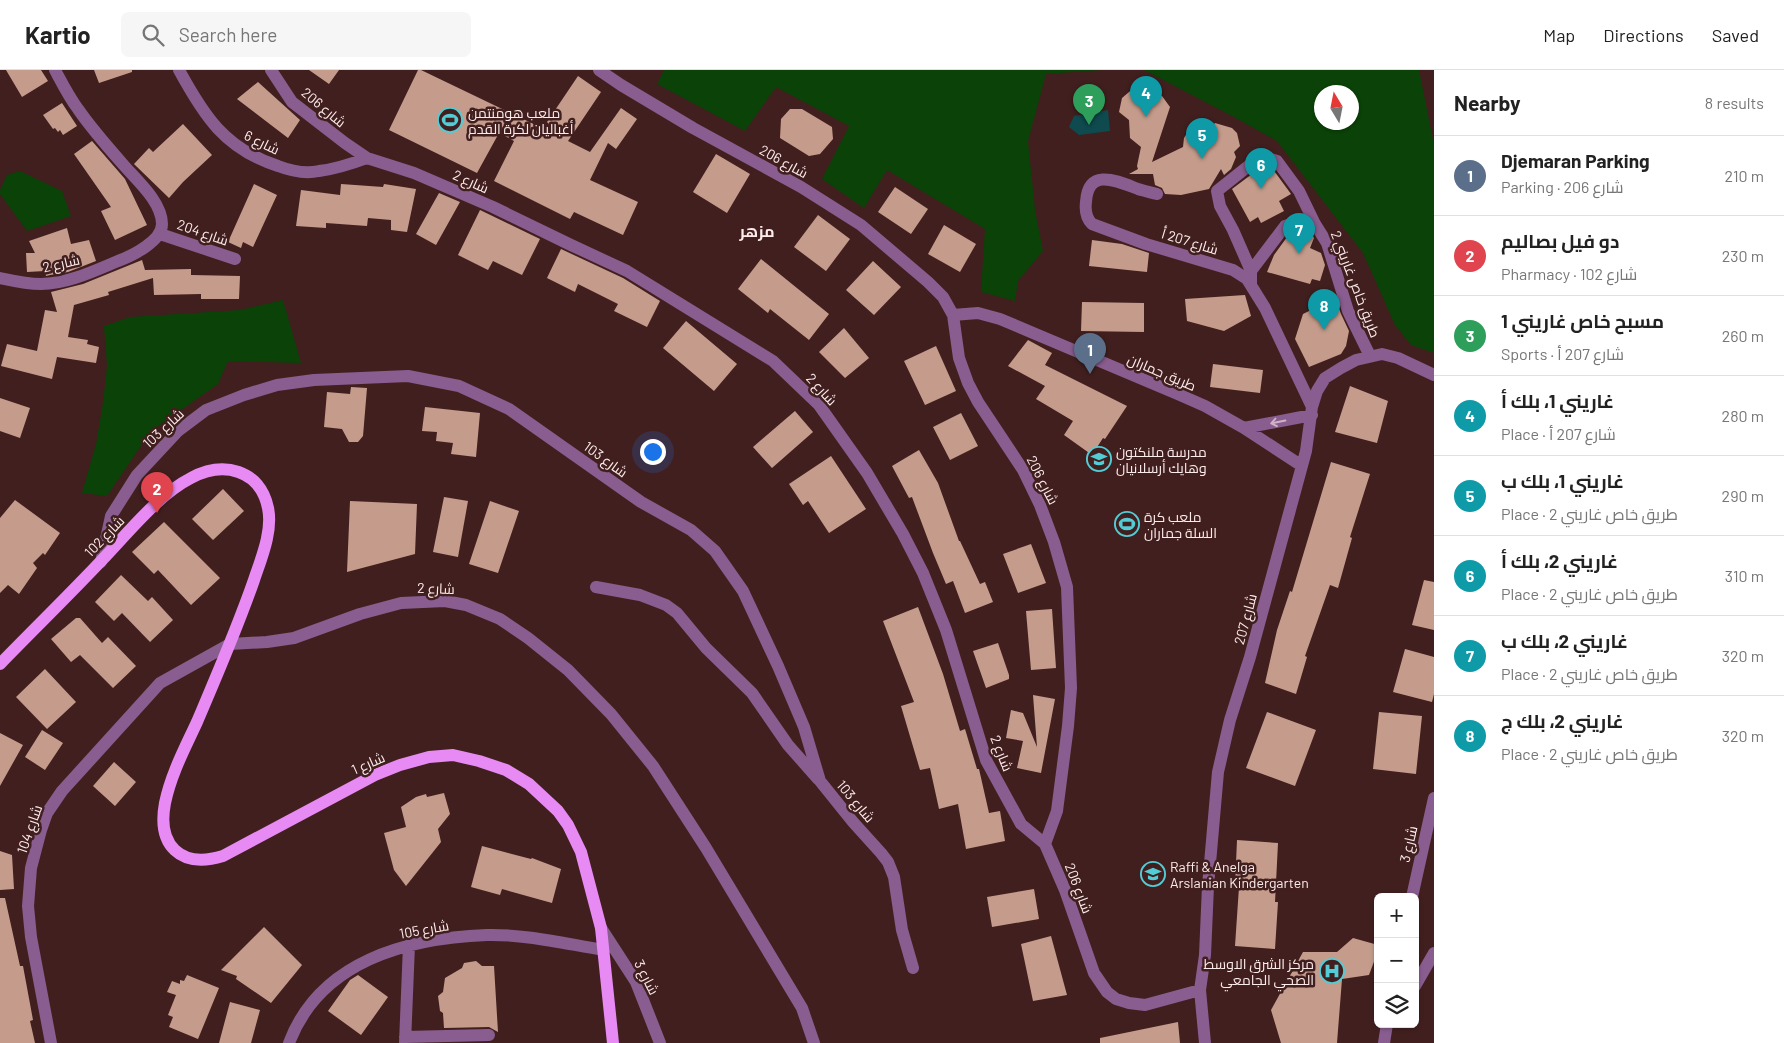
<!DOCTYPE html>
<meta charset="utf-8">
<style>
body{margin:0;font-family:Barlow,Cairo,sans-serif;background:#f6f6f6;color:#222}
.controls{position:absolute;right:15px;bottom:15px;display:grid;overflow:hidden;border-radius:8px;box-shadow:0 1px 4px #0004}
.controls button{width:45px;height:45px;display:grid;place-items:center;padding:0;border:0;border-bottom:1px solid #e0e0e0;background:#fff;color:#222;font:25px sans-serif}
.compass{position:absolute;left:1314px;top:15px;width:45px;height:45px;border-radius:50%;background:#fff;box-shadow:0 1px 4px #0004;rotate:350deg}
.you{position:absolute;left:652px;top:381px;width:18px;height:18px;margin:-12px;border:4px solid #fff;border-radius:50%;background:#1a73e8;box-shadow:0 0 0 8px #1a73e833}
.badge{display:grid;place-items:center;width:32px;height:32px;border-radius:50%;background:#386e73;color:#fff;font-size:16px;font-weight:700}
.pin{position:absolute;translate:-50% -41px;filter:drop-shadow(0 1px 2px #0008)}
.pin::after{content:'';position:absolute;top:26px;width:18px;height:15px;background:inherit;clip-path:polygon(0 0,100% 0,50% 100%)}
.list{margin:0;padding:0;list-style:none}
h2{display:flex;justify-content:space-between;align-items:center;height:65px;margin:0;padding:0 20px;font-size:21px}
h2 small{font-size:16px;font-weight:400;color:#767676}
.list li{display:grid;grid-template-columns:32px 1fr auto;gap:15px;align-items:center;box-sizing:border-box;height:80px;padding:0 20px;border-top:1px solid #e0e0e0}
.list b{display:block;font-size:19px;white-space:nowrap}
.list p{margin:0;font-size:16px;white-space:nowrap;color:#767676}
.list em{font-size:16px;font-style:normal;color:#767676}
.icon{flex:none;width:28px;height:28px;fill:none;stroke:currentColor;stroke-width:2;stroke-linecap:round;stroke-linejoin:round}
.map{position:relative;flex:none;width:1434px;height:973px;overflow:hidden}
header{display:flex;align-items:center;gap:30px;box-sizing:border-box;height:70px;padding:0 25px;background:#fff;border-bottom:1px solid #e0e0e0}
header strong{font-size:24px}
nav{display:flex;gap:28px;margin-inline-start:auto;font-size:18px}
.search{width:350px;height:45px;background:#f6f6f6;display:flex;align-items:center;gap:12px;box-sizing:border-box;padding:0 18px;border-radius:8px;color:#767676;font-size:19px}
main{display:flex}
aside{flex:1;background:#fff}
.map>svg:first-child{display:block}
.green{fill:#0a4207;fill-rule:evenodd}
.water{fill:#0e4a4e}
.building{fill:#c59c8c}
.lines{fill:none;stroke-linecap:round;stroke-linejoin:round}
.minor{stroke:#895d8f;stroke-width:12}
.major{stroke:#e78af4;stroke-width:12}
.oneway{stroke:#ceb3c7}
.labels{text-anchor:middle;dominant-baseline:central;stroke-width:5;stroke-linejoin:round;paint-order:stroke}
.street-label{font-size:14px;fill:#fcedec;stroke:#421f1f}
.poi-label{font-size:14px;fill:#fcedec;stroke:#421f1f;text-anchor:start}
.quarter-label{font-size:16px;font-weight:bold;fill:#fcedec;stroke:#421f1f}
</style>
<header>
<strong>Kartio</strong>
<div class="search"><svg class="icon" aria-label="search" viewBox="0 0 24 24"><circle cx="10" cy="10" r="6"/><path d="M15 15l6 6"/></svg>Search here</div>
<nav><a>Map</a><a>Directions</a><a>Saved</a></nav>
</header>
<main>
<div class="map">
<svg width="1434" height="973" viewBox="0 0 1434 973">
<rect width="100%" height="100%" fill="#421f1f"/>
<path class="green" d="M664,0H1102L1046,4L1028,71L1035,140L1043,181L1018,211L1015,231L981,222L985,159L887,100L864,138L822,109L849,56L776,17L745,61L657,14Z
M1144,0H1419L1434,75V283L1411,275L1395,255L1363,183L1277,71L1232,46ZM1322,22H1352V52H1322Z
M20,101L62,121L71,146L27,161L0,124V120L7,105Z
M283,230L301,293L228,291L218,314L151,361L107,426L82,423L96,374L103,333L107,296L104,256L130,247L240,240Z"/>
<path class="water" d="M1108,40L1110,61L1079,65L1069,57L1074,46Z"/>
<path class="building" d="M6,0H41L48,11L22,27Z
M94,0H132V2L99,13Z
M309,0H339L329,14Z
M418,0H421L546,60L549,54L547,52L578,6L601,22L568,71L590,82L621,38L637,49L616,79L608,73L590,110L638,132L623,165L574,142L570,149L494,111L514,71L499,63L477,103L389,60Z
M258,12L300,50L288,68L237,29Z
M1136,16L1145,18L1162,26L1170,37L1152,92L1183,77L1184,68L1189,60L1200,55L1208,61L1215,53L1232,58L1237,63L1240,76L1234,82L1236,87L1231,99L1224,105L1221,99L1209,119L1181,125L1165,124L1162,118L1155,115L1153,104H1129L1138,99L1137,96L1141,77L1130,68L1129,50L1119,42L1122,28Z
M62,33L77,56L63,65L60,60L58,62L55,58L53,59L43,45Z
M790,39H802L832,57L833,69L820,84L809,86L780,68L781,49Z
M183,54L212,85L183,112L169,128L134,94L149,78L153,82Z
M92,71L125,109L147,155L115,170L101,141L111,137L74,84Z
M716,84L750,104L727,143L693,122Z
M1264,95L1272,98L1291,124L1279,131L1284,141L1261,153L1258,147L1250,152L1232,119Z
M254,114L277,125L253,177L243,172L241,178L228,172Z
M341,114L383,117L384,114L416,119L407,162L391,160V150L368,148L367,156L326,153V158L296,156L301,120L340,125Z
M895,117L928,139L911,164L878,142Z
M439,123L460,132L436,175L416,164Z
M480,140L540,169L522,205L493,191L488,200L458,185Z
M818,145L850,169L826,201L794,177Z
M944,155L976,174L960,202L928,184Z
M67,158L71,174L89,170L96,191L68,202L50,205L46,206L45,201L27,202L26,183H35L29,171Z
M1295,161L1311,162L1314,168L1310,178L1321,183L1325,195L1320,211L1312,209L1310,214L1267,202L1274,185L1290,163Z
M1092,170L1122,174L1149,183L1147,202L1089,196Z
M561,179L623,208L660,231L647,257L614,241L618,234L578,214L575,222L547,208Z
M761,189L829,244L809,270L770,239L768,243L738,219Z
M142,190L145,200L191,199V205L240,206L239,229H201V224L154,225L153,208L108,222L109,225L74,235L68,267L88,270L87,274L99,277L96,293L57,287L52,309L1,296L7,274L37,281L45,240L57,242L51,222L83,214Z
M873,191L901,217L874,245L846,220Z
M1245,225L1251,246L1224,261L1187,251L1185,229Z
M1335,227L1341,244L1349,261L1346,276L1341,284L1309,297L1295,269L1303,244L1313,239L1314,235Z
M1082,232L1144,233V262L1081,261Z
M686,251L737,294L714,321L663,278Z
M844,258L869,288L845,308L819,282Z
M1028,270L1052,283L1045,295L1127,336L1105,369L1103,368L1092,385L1064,365L1073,351L1036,329L1045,316L1008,296Z
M936,276L956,321L925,335L904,291Z
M1213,294L1263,300L1260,323L1210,317Z
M1350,316L1388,331L1377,373L1335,362Z
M351,317L367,318L363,366L358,372H349L342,359L324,357L327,322L350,324Z
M0,328L30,338L20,368L0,361Z
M425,337L480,343L476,387L451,384L453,373L436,371L437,362L422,361Z
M795,341L813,362L772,398L753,377Z
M961,343L978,376L950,390L933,357Z
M919,380L938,413L959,471H960L980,514L985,512L993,532L965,543L953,511L946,514L933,483L912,427L909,428L892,396Z
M831,386L866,439L829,463L808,431L803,435L789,414Z
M1331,392L1370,404L1350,467L1352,468L1338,518L1330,515L1305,586L1307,587L1296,624L1265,613L1277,560L1290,521L1292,522Z
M223,419L244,441L213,470L192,449Z
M444,427L468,431L458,487L433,482Z
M15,430L60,463L45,485L43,483L33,493L37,498L19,524L8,515L0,523V448Z
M350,431L417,434L415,484L347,502Z
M490,431L519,441L498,503L469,494Z
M164,452L220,508L191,535L158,500L154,504L132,482Z
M1031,474L1046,513L1018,523L1003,484Z
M121,505L148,531L152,527L173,550L150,572L122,543L114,551L95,532Z
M1424,510L1434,512V560L1412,555Z
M918,537L943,604L960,661L965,659L977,699H979L989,743L1000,741L1005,771L966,779L958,734L939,739L930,698L920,700L901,636L914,632L883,551Z
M1052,539L1056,598L1031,600L1026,541Z
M76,548H80L102,573L108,567L136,596L113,618L80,585L71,592L51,569Z
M998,573L1009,605V609L986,618L973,581Z
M1405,579L1434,587V624L1432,632L1393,622Z
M45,599L76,632L47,659L16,627Z
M1033,625L1055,629L1041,703L1017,698L1023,671L1006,668L1011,640L1023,643L1037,677Z
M1267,642L1316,660L1295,716L1246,698Z
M1379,642L1422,646L1416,704L1373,699Z
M42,660L63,673L45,700L25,687Z
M0,663L23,675L0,716Z
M114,692L136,712L115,736L93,716Z
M444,723L450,744L438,759L441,772L406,816L394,800L384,763L406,757L401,737L416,727L426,724L427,727Z
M1237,770L1278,773L1275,832H1278L1275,879L1235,876L1239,817H1235Z
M482,776L531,789L532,788L561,799L552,833L502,819L500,825L471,817Z
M0,781L12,785L14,819L0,820Z
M1034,819L1039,849L992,857L987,827Z
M0,828H5L20,896H23L33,950L30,951L35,973H0Z
M264,857L302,895L271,933L236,909L237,906L221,900Z
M1051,866L1067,925L1033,931L1021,874Z
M1353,868L1378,875V881L1369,905L1342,909L1337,973H1281L1271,940L1303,882H1337Z
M476,891L482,896H494L498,962L489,957L444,958L443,943L440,941L438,926L443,922L445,908L462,898L464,893Z
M187,905L219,918L198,969L169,957L173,947L168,945L176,925L167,922L172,911L180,914V910L184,911Z
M358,905L388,927L361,965L328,941L350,910Z
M230,932L260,940L251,973H219Z
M1178,952L1180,973H1100V968Z"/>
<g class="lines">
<path class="minor" d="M179,0C204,46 225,79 278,96C291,101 305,104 319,101C336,99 351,94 367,88
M271,0L292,32L345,73L367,88L414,103L493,137L571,175L627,201L773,291L819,335L867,403L903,464L923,503L946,560L986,690L1021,754L1045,774
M599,0L621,15L693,58L801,117L861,155L928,212L943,227L953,245L959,288L968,313L978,332L1023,400L1040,435L1054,472L1067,517L1071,618L1068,656L1057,741L1045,774L1065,820L1094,903L1107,922L1116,929L1129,933L1145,935L1200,920
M1157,124C1150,122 1144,121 1138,119C1117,111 1088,97 1086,132C1085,140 1086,148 1092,154L1146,174L1233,200L1247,209L1265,238L1312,337
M160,164L235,189
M1251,201L1285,156L1294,153L1315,154
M0,208C14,211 27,214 41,214C67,214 94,201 118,191C132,186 162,171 162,154C162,131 135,109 121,92C106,75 91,58 78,39C69,27 62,13 55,0
M1251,213V201L1233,160L1220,136L1217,121L1261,86L1277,91L1299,121L1315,154L1327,173L1348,241L1370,286
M953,245L978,243L1000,249L1180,325L1205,336L1244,358L1302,396
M1244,358L1312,345
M101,492L111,446L137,405L178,361L206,340L244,325L277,315L314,310L408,306L459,316L509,339L641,432L691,460L715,481L743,521L778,596L804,657L820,711L853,752L881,783L888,792L894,807L902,860L913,898
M596,517L640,525L666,535L677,543L706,578L752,623L788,675L818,709
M1412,827L1434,728
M601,858L636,912L660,973
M1415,916L1434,883
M405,967L489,965
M51,973L31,867L28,836L31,798L41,760L47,743L62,721L160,613L230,574L267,572L294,568L360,544L401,533L445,531L466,535L500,549L528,568L568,600L611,644L653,696L706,778L802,938L814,973
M289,973C320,891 407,868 487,865C526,864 566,874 604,880
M405,973L409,875
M1205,973L1200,920L1205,885L1208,816L1218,702L1230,650L1250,587L1306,381L1312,337L1317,321L1325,308L1341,298L1356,290L1382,284L1398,288L1434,305
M1384,973L1387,954"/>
<path class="major" d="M0,594C34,559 69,525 102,490C127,464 159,424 191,408C223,391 260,399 268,438C273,461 261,489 254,510C237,559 217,605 197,652C185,678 171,704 165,733C157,775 180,799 223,786L375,705L400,695L429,687L453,685L479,691L506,700L529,714L558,741L568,755L581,782L601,858L613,973"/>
</g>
<defs><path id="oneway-shaft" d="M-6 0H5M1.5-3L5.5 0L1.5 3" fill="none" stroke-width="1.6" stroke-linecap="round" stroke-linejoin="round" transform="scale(1.25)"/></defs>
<use class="oneway" href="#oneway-shaft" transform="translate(1278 352) rotate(169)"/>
<defs>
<symbol id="stadium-ring" viewBox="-11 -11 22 22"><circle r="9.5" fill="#421f1f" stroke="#52ccd5" stroke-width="1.5"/><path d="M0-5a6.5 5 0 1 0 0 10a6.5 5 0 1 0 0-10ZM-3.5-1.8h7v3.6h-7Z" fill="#52ccd5"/></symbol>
<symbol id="school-ring" viewBox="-11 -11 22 22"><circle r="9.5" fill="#421f1f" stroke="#52ccd5" stroke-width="1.5"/><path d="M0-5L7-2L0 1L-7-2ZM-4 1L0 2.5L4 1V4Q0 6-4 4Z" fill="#52ccd5"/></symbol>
<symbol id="hospital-ring" viewBox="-11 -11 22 22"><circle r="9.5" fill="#421f1f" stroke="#52ccd5" stroke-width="1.5"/><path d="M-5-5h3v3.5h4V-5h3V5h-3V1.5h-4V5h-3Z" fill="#52ccd5"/></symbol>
</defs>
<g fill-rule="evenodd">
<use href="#stadium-ring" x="436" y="36" width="28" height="28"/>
<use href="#school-ring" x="1085" y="375" width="28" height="28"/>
<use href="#stadium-ring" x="1113" y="440" width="28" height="28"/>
<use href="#school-ring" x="1139" y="790" width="28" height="28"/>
<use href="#hospital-ring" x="1318" y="887" width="28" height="28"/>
</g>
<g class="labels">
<g class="street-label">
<text transform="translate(324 37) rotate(40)">شارع 206</text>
<text transform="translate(262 72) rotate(26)">شارع 6</text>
<text transform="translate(784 91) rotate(29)">شارع 206</text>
<text transform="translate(471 111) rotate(24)">شارع 2</text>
<text transform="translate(203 162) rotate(19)">شارع 204</text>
<text transform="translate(1190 171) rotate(17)">شارع 207 أ</text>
<text transform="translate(61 193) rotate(-13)">شارع 2</text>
<text transform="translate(1356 214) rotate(69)">طريق خاص غاريني 2</text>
<text transform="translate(1162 302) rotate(23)">طريق جماران</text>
<text transform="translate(822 319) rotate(47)">شارع 2</text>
<text transform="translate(163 358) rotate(-43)">شارع 103</text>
<text transform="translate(606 389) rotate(36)">شارع 103</text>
<text transform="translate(1043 410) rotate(63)">شارع 206</text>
<text transform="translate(104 466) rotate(-46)">شارع 102</text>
<text transform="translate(436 518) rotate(2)">شارع 2</text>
<text transform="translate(1245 549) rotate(-75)">شارع 207</text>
<text transform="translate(1002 683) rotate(68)">شارع 2</text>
<text transform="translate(368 693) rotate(-24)">شارع 1</text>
<text transform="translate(856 731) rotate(50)">شارع 103</text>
<text transform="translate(29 759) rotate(-71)">شارع 104</text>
<text transform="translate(1408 774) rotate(-77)">شارع 3</text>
<text transform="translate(1079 818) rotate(69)">شارع 206</text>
<text transform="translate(424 859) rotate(-10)">شارع 105</text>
<text transform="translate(647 907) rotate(63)">شارع 3</text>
</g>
<g class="poi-label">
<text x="468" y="42">ملعب هومنتمن<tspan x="468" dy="16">أغباليان لكرة القدم</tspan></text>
<text x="1116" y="381">مدرسة ملنكتون<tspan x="1116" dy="16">وهايك أرسلانيان</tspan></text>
<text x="1144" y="446">ملعب كرة<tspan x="1144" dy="16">السلة جماران</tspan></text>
<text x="1170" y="796">Raffi &amp; Anelga<tspan x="1170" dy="16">Arslanian Kindergarten</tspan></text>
<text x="1314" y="893" text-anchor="end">مركز الشرق الاوسط<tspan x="1314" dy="16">الصحي الجامعي</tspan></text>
</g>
<g class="quarter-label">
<text x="757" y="160">مزهر</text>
</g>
</g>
</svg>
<div class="controls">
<button>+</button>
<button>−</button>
<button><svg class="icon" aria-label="layers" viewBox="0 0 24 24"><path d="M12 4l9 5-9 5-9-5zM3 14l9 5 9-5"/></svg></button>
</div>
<svg class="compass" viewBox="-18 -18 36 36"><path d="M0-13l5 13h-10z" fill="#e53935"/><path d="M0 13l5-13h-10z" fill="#767676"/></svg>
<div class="you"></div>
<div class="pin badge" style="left:1090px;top:304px;background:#5c6f8a">1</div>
<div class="pin badge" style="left:157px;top:443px;background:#e0444e">2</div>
<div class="pin badge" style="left:1089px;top:55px;background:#2e9e5b">3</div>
<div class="pin badge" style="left:1146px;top:47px;background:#0f9aa8">4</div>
<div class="pin badge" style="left:1202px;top:89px;background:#0f9aa8">5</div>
<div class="pin badge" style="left:1261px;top:119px;background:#0f9aa8">6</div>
<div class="pin badge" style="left:1299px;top:184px;background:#0f9aa8">7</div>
<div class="pin badge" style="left:1324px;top:260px;background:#0f9aa8">8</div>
</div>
<aside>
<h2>Nearby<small>8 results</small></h2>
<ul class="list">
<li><span class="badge" style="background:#5c6f8a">1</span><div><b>Djemaran Parking</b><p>Parking · شارع 206</p></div><em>210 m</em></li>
<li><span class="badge" style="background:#e0444e">2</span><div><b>دو فيل بصاليم</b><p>Pharmacy · شارع 102</p></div><em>230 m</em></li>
<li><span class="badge" style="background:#2e9e5b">3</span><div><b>مسبح خاص غاريني 1</b><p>Sports · شارع 207 أ</p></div><em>260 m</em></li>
<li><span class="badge" style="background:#0f9aa8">4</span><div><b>غاريني 1، بلك أ</b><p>Place · شارع 207 أ</p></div><em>280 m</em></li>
<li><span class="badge" style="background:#0f9aa8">5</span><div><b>غاريني 1، بلك ب</b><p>Place · طريق خاص غاريني 2</p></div><em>290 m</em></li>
<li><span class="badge" style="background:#0f9aa8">6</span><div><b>غاريني 2، بلك أ</b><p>Place · طريق خاص غاريني 2</p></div><em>310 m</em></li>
<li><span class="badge" style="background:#0f9aa8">7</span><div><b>غاريني 2، بلك ب</b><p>Place · طريق خاص غاريني 2</p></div><em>320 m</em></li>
<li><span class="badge" style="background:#0f9aa8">8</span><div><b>غاريني 2، بلك ج</b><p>Place · طريق خاص غاريني 2</p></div><em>320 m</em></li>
</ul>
</aside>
</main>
